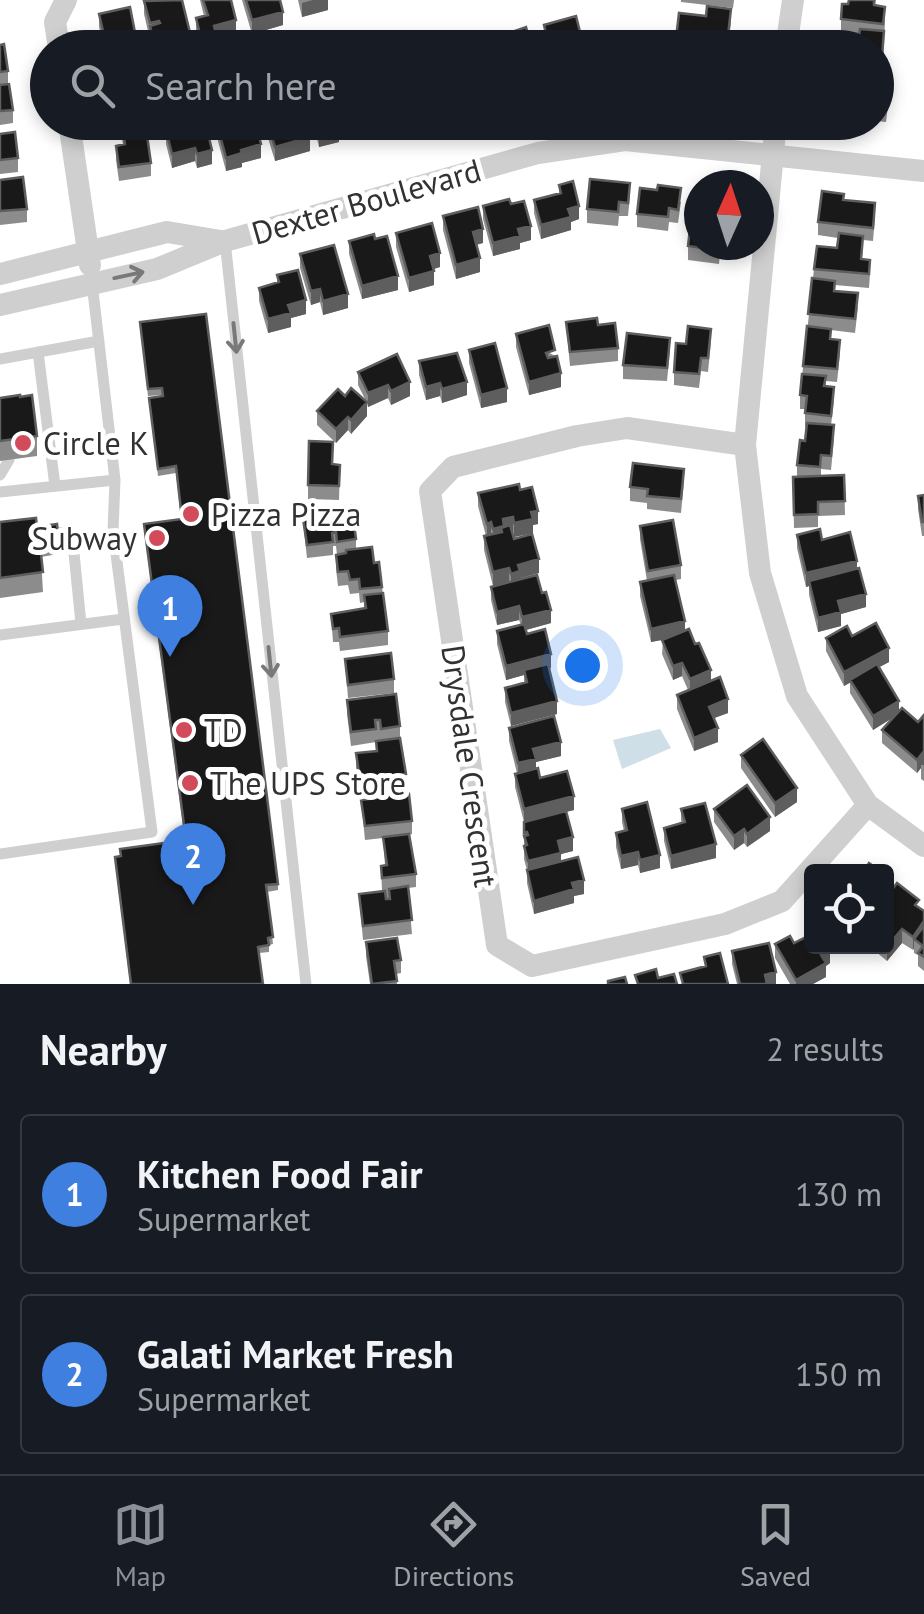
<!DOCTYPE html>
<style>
body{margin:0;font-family:"PT Sans",sans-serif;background:#20242c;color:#f1f3f6}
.controls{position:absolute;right:30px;bottom:30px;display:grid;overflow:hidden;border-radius:10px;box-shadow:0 5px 15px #0003}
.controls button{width:90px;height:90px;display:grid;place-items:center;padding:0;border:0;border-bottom:2px solid #363941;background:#171b24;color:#f1f3f6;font:50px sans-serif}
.compass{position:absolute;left:684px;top:170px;width:90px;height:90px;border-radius:50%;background:#171b24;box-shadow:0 5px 15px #0003;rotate:3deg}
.you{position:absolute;left:582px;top:665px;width:35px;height:35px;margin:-25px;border:8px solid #fff;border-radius:50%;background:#1a73e8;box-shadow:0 0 0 15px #1a73e833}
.badge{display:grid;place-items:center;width:65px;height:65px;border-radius:50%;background:#8c9099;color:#fff;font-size:32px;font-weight:700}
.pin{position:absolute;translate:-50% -82px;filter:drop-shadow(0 2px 5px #0008)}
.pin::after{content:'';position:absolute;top:52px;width:35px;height:30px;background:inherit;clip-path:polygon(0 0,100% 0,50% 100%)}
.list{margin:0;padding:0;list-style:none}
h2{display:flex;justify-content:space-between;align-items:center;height:130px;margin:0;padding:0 40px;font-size:42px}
h2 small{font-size:32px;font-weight:400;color:#9ea1a6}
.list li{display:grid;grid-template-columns:65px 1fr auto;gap:30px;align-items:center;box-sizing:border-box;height:160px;margin:0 20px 20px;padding:0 20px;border:2px solid #363941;border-radius:10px}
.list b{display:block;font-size:38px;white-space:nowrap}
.list p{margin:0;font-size:32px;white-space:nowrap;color:#9ea1a6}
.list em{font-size:32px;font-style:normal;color:#9ea1a6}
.icon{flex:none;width:55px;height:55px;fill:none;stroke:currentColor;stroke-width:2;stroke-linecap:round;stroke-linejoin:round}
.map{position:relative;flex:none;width:924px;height:984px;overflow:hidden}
.search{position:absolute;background:#171b24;box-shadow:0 5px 15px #0003;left:30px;right:30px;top:30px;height:110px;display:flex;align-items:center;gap:25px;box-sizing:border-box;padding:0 35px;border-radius:55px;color:#9ea1a6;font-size:38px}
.sheet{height:490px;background:#171b24}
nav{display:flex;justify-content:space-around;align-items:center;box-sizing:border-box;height:140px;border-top:2px solid #363941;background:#171b24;font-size:28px;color:#9ea1a6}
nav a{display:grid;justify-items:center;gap:5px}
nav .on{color:#8c9099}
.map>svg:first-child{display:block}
.water{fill:#cedfe8}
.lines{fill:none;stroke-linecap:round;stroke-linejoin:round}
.service{stroke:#cfcfcf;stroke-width:11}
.minor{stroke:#cfcfcf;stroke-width:22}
.wall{fill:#8c8c8c}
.shaded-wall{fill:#5e5e5e}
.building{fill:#191919;stroke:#5e5e5e;stroke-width:2.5}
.oneway{stroke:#797979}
.poi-dot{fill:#d24b5b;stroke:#fff;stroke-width:4}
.labels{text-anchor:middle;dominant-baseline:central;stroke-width:10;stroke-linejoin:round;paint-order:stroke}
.street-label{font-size:32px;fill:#323232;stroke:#fff}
.poi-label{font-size:32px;fill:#323232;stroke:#fff;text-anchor:start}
</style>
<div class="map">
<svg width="924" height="984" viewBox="0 0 924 984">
<rect width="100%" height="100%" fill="#fff"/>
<path class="water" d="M660,729L671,748L622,769L613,740Z"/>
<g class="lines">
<path class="service" d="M225,241L306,984
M38,352L55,486
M0,359L99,341
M0,475L9,460
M0,492L115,480
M44,533C59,532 65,530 73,543L81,624
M0,635L123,619
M0,854L152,832L113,531L115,480L92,283"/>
<path class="minor" d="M59,48L55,22L66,0
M786,48L793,0
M69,122L90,265
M776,122L745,445L760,573L797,696L868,805L924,846
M0,274L167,232L221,241
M0,305L157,269L225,241L538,153L625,140L924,171
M745,445L627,428L577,436L453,467L430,491L497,945L532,966L725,924L782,901L868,805"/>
</g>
<path class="wall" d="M200,0H231L236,34L217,39V48H200L196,32V18L204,16Z
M242,0H280L283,25L252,34Z
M298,0H328V10L302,17Z
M681,0H734L733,8L681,2Z
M876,0L875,6L885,20L884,45L881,83L889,97L886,122L876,121V48L858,43L859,35L841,33V19L848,4Z
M144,1L192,48H152L144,14Z
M99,14L138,48H104L99,27Z
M706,16L731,22L728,48H676V39Z
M544,25L584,48H546L544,38Z
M0,45L8,71V84L13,110V123L0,125Z
M120,122H145L151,163V176L119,181L116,160V146L123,145Z
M184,122H205L212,164L197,168L195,161L172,168L166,144V130L184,125Z
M217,122H255L261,158L242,163V167L226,171L218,141Z
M313,122H357V131L339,136V142L319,147Z
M268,125L310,151L275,161L268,138Z
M0,134L18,158V172L0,174Z
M0,180L27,209V222L0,225Z
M559,185L579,219L571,222V230L541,239L534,213V200L559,193Z
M657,190L681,202L678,223L669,222L668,231L637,227V214Z
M630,196L628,216H619L618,226L587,223V209Z
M844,200L875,217L873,241L863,240L862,259L870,274L869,288L835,285V291L858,307L855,333L831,330V339L840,354L837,382L826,381V386L834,401L831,425L834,439L831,470L821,469V476L844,475L845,515L818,516V527L794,528L793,477H797V465L805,441L806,427H805V409H800V395L814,269L837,248L838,238L818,235V222Z
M511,204L531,240L520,243V249L493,256L483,219V206Z
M443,216L483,243L477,245L480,272L456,279L443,230Z
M396,233L440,267L434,269V285L409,292L396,247Z
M349,241L398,290L362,299L349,254Z
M721,245L719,264L688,260V246Z
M300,254L348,308L323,315L320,302L311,305L300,268Z
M277,275L306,314L291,318V327L268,333L259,301V288L277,283Z
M206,314L278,884V890L267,892L273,944L269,945V952L259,953L263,984H130L115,857L185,841L144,530V524L181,519L176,473L158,476L149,398L162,396V395L148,396L140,322Z
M566,322L618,348V361L570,366Z
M516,334L555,356L561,387L529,395L516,347Z
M711,342L708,372L701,371L699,388L674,385V372L686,344Z
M469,350L507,402L481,408L469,363Z
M670,351L667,381L623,379V365Z
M419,361L467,395L442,403L440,396L426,400L419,375Z
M358,372L410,396L391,405L388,398L368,407L367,404V416L351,434L348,430L336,443L317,425V411L345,396L366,401L358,385Z
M20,397L37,436V456L0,461V398Z
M332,464L340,465L339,500L308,499V485Z
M684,482L681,513L647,509V503L630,501V487Z
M520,490L538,524L533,525V533L514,537L513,531H512L514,539L539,573L520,579L551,623L526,630L527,634L551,668L549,669L557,714L511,726L505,702V688L524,683V675L506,680L497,644V631L521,625L519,620L497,625L491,600V587L493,586L484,550V536H486L478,506V493Z
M924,495V536H922L918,509V496Z
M302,512L356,539V549L374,563L382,587L388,631V645L340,651L339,642H333L331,614L364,609V602L360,603L359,593L350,594L348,585L338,586L336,569V555H337L336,546H333V555L307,558Z
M0,522L37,527L58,534V554L41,557L43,592L0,598Z
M640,526L681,565V579L676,580L685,630L728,713L714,718L718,742L694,751L677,709V695L688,690L682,676L673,680L662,654L663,640L651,642L640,596V582L647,581L640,539Z
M797,535L822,540L857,568L866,607L841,614V626L818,632L809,595V586L806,587L797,548Z
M852,636L889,662L879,667L899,711L918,722L924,715V781L921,779V768L917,773L882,743V730L892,718L873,730L850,693V682L844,686L826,651V638Z
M345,659L394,679V693L348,698Z
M347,700L400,726V738L406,774V787L402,788L403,795L412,821V834L409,835L416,874V887L408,888L412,934L363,940L359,894L382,891L381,866L385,865L383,838L365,840L361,800L376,798V791L360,794L356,767V753L376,751V742L351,746L347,714Z
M509,728L561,756L536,762V768L540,778L574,810L566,812L573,851L561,854V861L584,894L574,896V903L534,914L527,883V870L524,859V822L515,787V774L517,773L509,741Z
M741,755L797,802L775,817L741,768Z
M622,809L660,868L640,873L638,865L621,869L616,847V833L624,831L622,822Z
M681,809L716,858L671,869L664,841V828L681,823Z
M714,809L770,831L747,847L744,843L734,850L714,822Z
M919,907L924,911V971L918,966V955L914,953V948L913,950L902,943L887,961L869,946H886Z
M366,942L401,960V973L396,974L397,984H370L366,956Z
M794,943L830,963L826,966V977L813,984H790L775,958V944Z
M732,951L776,984H737L732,964Z"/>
<path class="shaded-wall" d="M313,0H328V10L302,17V3Z
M283,12V25L252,34V20Z
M236,20V34L217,39V48H202V42L214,26Z
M110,33V47L104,48V35Z
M192,41V48H167Z
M357,122V131L339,136V142L319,147V134L338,123Z
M365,122H391V126L365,132Z
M310,137V151L275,161V147Z
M261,144V158L242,163V167L226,171V158L241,150Z
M195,148V161L172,168V154Z
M212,150V164L197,168V154Z
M579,206V219L571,222V230L541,239V225L568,209Z
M531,226V240L520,243V249L493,256V243L518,229Z
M483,229V243L473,245V232Z
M440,253V267L430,270V256Z
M480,258V272L456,279V265Z
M434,271V285L409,292V278Z
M398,276V290L362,299V286Z
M320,289V302L311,305V291Z
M348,294V308L323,315V301Z
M306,300V314L291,318V327L268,333V319L288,305Z
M561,373V387L529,395V382Z
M410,382V396L391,405V391Z
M467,382V395L442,403V389Z
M440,383V396L426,400V387Z
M388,385V398L368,407V393Z
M507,388V402L481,408V395Z
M367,402V416L351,434V420Z
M348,417V430L336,443V429Z
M538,511V524L533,525V533L514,537V523L531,512Z
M513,517V531L504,533L501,540L493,542V529L503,519Z
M491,522V536L487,537V524Z
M539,559V573L520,578V585L511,587V574L518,565Z
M857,561V574L809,581V586L806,587V573Z
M509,568V581L493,586V572Z
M866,594V607L841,614V626L818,632V618L838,601Z
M519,606V620L497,625V612Z
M551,610V623L522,631V617Z
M685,621V635L651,642V629Z
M889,648V662L844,686V672Z
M551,654V668L525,675L524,670V675L506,680V666Z
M682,663V676L673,680V666Z
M711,670V683L690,693V679Z
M728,699V713L709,720V707Z
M557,701V714L511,726V713Z
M899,701V714L873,730V716Z
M718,728V742L694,751V738Z
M561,742V756L536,762V772L518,777V763L533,749Z
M924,751V765H921V768L917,773V760Z
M797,788V802L775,817V803Z
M574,796V810L524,822V809Z
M770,817V831L747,847V834Z
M744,829V843L734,850V836Z
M573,837V851L561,854V866L528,875V861L558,841Z
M716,844V858L671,869V856Z
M638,852V865L621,869V856Z
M660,855V868L640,873V860Z
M890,879V892L886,897V883Z
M584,880V894L574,896V903L534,914V901L572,883Z
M924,916V935L914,939V948L913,950V937Z
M902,929V943L887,961V947Z
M830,950V963L826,966V977L813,984H796V980L821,955Z
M776,972V984H765V975Z"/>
<path class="building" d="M182,0L192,41L167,48H156L150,26L160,23L159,21L150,23L144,1Z
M203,0H231L236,20L214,26L217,38L202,42L196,18L208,15Z
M246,0H280L283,12L252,20Z
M849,0H874V5L885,7L883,24L841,19L842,4H848Z
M707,6L731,9L727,44L676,39L679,13L706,16Z
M130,7L138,48H113L110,33L104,35L99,14Z
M576,16L584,48H549L544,25Z
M526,27L532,48H494L492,39Z
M860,29L884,31L881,69H876V48H837V41L858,43Z
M482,37L485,48H451V46Z
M643,39L644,48H602L601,42Z
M4,44L8,71L0,72V45Z
M876,82L889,83L886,108L876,107Z
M9,84L13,110L0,111V85Z
M122,122H145L151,163L119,167L116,146L125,144Z
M186,122H205L212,150L197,154L195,148L172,154L166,130L187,124Z
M220,122H255L261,144L241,150L242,153L226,158L218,127H222Z
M276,122H306L310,137L275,147L268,125Z
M316,122H338L339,129L319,134Z
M15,132L18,158L0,160V134Z
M23,177L27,209L0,211V180Z
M590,179L630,183L628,203L619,202L618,212L587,209Z
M573,181L579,206L568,209L571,217L541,225L534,200L561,193L559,185Z
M658,185L681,188L678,210L669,208L668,217L637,214L640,188L657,190Z
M822,191L844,194L843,200L875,203L873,228L818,222Z
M694,195H699V245H720L719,250L688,246Z
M509,199L511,204L524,201L531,226L518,229L520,236L493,243L483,206Z
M478,207L483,229L473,232L480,258L456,265L443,216Z
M432,223L440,253L430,256L434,271L409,278L396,233Z
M839,233L863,236L861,259L870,260L869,274L814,269L817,246L837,248Z
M374,234L375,239L387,236L398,276L362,286L349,241Z
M334,245L348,294L323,301L320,289L311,291L300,254Z
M298,270L306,300L288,305L291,313L268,319L259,288L279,282L277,275Z
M812,278L835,281L834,291L858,293L855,319L808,314Z
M206,314L278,884L266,885L273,937L268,938L269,945L258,947L263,984H131L115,857L121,856L120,849L186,840L144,524L182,519L176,466L158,469L149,398L163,396L162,388L148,389L140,322Z
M597,318L598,325L615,323L618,348L570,352L566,322Z
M549,325L555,350L546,353L548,358L557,356L561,373L529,382L516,334Z
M688,326L711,329L708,358H701L699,374L674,372L676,343L686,344Z
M807,326L831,329L830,339L840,340L837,369L803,366Z
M627,333L670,338L667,368L623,365Z
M495,343L507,388L481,395L469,350Z
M457,353L467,382L442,389L440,383L426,387L419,361Z
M397,354L410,382L391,391L388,385L368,393L358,372Z
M802,374L826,376L824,386L834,387L831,416L805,413L807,396L800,395Z
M351,388L367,402L351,420L348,417L336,429L317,411L338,389L345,396Z
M20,395V397L32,395L37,436L0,441V398Z
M807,423L834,425L831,456L821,455L820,467L797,465L800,440L805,441Z
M309,441L333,442L332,464L340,465L339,486L308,485Z
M633,463L684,469L681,499L647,496L648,489L630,487Z
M844,475L845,501L818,502V514L794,515L793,477Z
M519,484L520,490L532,487L538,511L531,512L533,519L514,523L513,517L503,519L504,526L493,529L491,522L487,524L478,493Z
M924,495V522H922L918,496Z
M352,506L356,539L337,542L336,532L332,533L333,542L307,545L302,512Z
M36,518L37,527L57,524L58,534L39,537L43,572L0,578V522Z
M673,520L681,565L648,571L640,526Z
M510,525L514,539L532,534L539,559L518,565L520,571L511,574L509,568L493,572L484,536L502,532L501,528Z
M820,529L822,540L850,532L857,561L806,573L797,535Z
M372,547L374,563L379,562L382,587L360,589L359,579L350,580L348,571L338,572L336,555L346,553V550Z
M859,568L866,594L838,601L841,612L818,618L809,581Z
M537,575L542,593L546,592L551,610L522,617L519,606L497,612L491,587Z
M674,575L685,621L651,629L640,582Z
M383,593L388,631L340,637L339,628L333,629L331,614L366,608L364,595Z
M876,623L889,648L844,672L826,638L847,626L852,636Z
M524,624L527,634L545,629L551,654L506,666L497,631Z
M689,629L695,644L699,643L711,670L690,679L682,663L673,666L662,640Z
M391,653L394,679L348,685L345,659Z
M548,664L557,701L511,713L505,688L527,682L524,670Z
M877,664L899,701L873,716L850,680Z
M720,677L728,699L709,707L718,728L694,738L677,695Z
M396,694L400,726L381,729L380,720H375L376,729L351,732L347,700Z
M902,708L918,722L924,715V751L917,760L882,730Z
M554,716L561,742L533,749L536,759L518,763L509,728Z
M400,738L406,774L360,780L356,753L377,751L376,741Z
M763,739L797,788L775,803L741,755Z
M538,768L540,778L567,771L574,796L524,809L515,774Z
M402,784L403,795L409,794L412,821L365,826L361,800L377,798L376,787Z
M747,785L770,817L747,834L744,829L734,836L714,809Z
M647,802L660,855L640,860L638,852L621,856L616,833L627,830L622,809Z
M705,803L716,844L671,856L664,828L685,822L681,809Z
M566,811L573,837L558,841L561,853L528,861L524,846L527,845L524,836L528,835L527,832L524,833V822Z
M409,834L416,874L382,878L381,866L387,865L383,837Z
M578,857L584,880L572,883L574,889L534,901L527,870Z
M869,863L881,872H863Z
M897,883L919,900L915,905L924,911V921L913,937L902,929L887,947L886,898Z
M408,886L412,920L363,926L359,894L385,891L386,899H390L389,889Z
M924,926V957L918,953L923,946L914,939Z
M812,934V946H828L830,950L821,955L826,963L796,980L775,944L790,936L794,943Z
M397,938L401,960L394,961L397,981L372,984L366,942Z
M769,943L776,972L765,975L767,984H740L732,951Z
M720,953L728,984H683L680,973L706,966L704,957Z
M656,969L658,978L674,974L677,984H638L635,975Z
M625,977L627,984H608V981Z"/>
<defs><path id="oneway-shaft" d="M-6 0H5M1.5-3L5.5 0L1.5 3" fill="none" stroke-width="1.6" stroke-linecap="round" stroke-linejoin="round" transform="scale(2.5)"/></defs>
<g class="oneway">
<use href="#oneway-shaft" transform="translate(129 275) rotate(-12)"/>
<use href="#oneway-shaft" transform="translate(235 338) rotate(84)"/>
<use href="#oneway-shaft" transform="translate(270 662) rotate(84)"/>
</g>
<g class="poi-dot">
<circle cx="23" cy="443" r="10"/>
<circle cx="191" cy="514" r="10"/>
<circle cx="157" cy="538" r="10"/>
<circle cx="184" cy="730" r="10"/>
<circle cx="190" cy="783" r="10"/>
</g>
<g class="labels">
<g class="street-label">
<text transform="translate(366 201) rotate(-16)">Dexter Boulevard</text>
<text transform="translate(470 766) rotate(82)">Drysdale Crescent</text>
</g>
<g class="poi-label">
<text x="43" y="443">Circle K</text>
<text x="211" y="514">Pizza Pizza</text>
<text x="137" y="538" text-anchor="end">Subway</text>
<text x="204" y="730">TD</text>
<text x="210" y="783">The UPS Store</text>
</g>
</g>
</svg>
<div class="controls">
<button><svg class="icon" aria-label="locate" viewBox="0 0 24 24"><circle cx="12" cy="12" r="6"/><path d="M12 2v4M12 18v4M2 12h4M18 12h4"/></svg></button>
</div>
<svg class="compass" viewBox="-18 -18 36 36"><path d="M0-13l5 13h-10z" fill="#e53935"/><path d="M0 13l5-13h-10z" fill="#9ea1a6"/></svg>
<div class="you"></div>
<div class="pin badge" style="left:170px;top:657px;background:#3f7fe0">1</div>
<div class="pin badge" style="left:193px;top:905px;background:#3f7fe0">2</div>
<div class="search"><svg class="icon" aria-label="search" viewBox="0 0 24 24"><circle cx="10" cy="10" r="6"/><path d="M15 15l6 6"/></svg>Search here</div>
</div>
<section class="sheet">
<h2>Nearby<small>2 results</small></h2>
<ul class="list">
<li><span class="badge" style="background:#3f7fe0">1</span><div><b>Kitchen Food Fair</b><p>Supermarket</p></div><em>130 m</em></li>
<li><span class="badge" style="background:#3f7fe0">2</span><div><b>Galati Market Fresh</b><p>Supermarket</p></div><em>150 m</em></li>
</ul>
</section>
<nav>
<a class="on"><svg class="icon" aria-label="map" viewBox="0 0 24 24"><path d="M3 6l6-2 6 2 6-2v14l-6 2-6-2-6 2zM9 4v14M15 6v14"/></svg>Map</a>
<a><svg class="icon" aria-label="directions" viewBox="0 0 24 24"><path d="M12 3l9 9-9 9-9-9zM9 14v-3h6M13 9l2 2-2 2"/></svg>Directions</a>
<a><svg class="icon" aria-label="saved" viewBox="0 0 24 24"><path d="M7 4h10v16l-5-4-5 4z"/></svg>Saved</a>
</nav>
